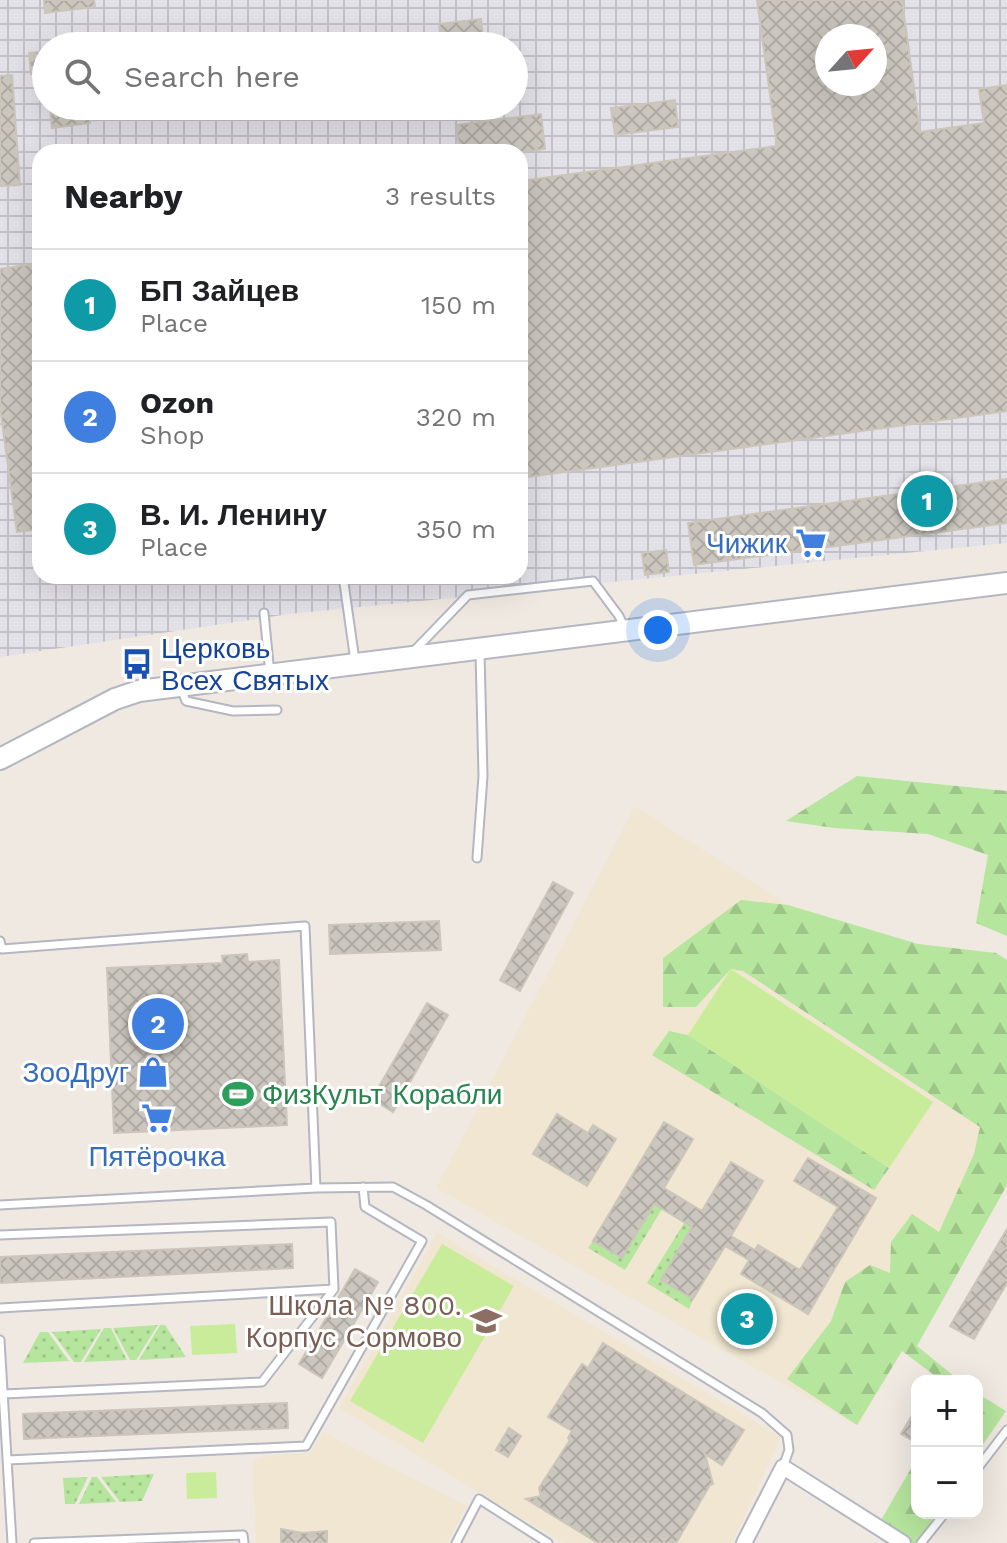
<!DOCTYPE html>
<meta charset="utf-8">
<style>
body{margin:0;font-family:"Work Sans",sans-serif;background:#f6f6f6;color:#202124}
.controls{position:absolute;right:24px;bottom:24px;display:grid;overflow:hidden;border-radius:16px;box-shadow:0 8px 32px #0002}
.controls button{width:72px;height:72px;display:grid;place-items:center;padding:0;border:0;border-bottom:2px solid #e0e0e0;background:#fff;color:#202124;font:40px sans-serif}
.compass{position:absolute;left:815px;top:24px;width:72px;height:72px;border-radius:50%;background:#fff;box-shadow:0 8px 32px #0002;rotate:63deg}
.you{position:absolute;left:658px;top:630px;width:28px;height:28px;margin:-20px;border:6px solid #fff;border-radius:50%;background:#1a73e8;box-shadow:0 0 0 12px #1a73e833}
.badge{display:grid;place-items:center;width:52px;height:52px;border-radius:50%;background:#7c3aed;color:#fff;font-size:26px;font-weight:700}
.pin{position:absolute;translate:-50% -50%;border:4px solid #fff;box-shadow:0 2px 8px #0006}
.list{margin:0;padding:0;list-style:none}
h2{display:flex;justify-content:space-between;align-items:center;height:104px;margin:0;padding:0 32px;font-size:34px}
h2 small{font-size:26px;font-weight:400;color:#757577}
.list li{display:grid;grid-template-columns:52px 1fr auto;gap:24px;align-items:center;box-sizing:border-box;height:112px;padding:0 32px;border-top:2px solid #e0e0e0}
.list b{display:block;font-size:30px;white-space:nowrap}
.list p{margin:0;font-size:26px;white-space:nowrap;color:#757577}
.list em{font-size:26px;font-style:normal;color:#757577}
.icon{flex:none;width:44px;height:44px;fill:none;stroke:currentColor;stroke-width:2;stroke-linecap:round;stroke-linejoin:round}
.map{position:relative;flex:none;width:1007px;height:1543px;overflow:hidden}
.search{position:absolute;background:#fff;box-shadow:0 8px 32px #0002;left:32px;top:32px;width:496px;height:88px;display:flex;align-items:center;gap:20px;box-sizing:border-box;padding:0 28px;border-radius:44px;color:#757577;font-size:30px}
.panel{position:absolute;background:#fff;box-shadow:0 8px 32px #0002;left:32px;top:144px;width:496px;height:440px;border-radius:24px}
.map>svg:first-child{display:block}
.industrial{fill:url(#industrial-grid);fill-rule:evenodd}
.education{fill:#f0e6d1}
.green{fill:url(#green-dots)}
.forest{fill:url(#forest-firs)}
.pitch{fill:#c9ec9a}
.building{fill:url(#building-cross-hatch);stroke:#cbc5ba;stroke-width:2;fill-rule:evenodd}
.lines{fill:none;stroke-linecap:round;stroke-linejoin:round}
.lane-casing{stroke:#b4b7c1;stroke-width:11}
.street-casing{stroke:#b4b7c1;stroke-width:18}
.secondary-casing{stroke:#b4b7c1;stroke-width:24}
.lane{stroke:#fff;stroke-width:7}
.street{stroke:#fff;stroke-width:14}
.secondary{stroke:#fff;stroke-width:20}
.labels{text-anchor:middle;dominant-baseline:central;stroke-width:6;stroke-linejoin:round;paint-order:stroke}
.shop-label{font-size:28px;fill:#366cbe;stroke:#fff;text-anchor:end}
.transit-label{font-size:28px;fill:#164399;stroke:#fff;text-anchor:start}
.leisure-label{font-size:28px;fill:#27864d;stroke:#fff;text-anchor:start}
.education-label{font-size:28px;fill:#785e54;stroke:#fff;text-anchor:end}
</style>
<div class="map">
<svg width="1007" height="1543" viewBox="0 0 1007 1543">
<defs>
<pattern id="industrial-grid" width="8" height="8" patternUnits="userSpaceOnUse" patternTransform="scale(2)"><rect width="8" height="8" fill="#e3e1e8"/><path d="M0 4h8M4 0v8" fill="none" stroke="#c3c1c7"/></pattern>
<pattern id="green-dots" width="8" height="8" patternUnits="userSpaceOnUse" patternTransform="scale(2)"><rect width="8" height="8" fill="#b6e59e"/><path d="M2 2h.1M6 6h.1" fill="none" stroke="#9dc588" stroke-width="1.8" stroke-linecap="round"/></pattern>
<pattern id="forest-firs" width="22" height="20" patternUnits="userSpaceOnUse" patternTransform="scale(2)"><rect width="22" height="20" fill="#b6e59e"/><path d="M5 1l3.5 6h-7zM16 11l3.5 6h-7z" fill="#9dc588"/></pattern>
<pattern id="building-cross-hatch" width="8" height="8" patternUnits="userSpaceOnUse" patternTransform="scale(2)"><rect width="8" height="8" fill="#cbc7bf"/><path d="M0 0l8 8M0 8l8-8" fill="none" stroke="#afaba4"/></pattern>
</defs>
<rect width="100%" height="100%" fill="#efe9e1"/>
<path class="industrial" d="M0,0H1007V543L289,614L0,657ZM827,36H875V84H827ZM46,46H514V106H46ZM40,152H520V576H40Z"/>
<path class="education" d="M635,806L1007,1046V1172L858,1426L436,1188Z
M437,1233L781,1437L732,1543H563L339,1408Z
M323,1432L467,1506L447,1543H256L253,1462L259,1457L310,1453Z"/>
<path class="green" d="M654,1204L662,1209L625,1270L588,1248L593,1241L622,1258Z
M684,1223L692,1227L693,1299L689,1309L647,1283Z
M158,1325L136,1360H130L113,1328Z
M160,1325H165L186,1357L139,1360Z
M104,1328H111L127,1360L84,1362Z
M101,1329L81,1362H74L52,1332Z
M40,1332H48L69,1361L23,1363Z
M154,1474L142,1501L120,1502L101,1477Z
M88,1477L75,1504H65L63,1478Z
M92,1477H97L116,1502L79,1504Z"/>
<path class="forest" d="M857,776L1007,791V936L976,923L988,855L928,834L834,828L786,821Z
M741,900L788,905L918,944L996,953L1007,960V1185L917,1346L960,1381H942L902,1351L857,1425L787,1379L831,1321L845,1282L870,1265L890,1273L891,1242L912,1214L939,1232L974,1154L980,1127L743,971L731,969L696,1007H663V958Z
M669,1031L688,1035L889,1168L874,1190L652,1055Z
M977,1393L1006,1411L977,1453Z
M917,1458V1513H936L918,1543H908L877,1527Z"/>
<path class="pitch" d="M731,969L933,1102L889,1168L688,1035Z
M442,1244L514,1286L423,1443L350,1401Z
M235,1324L237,1353L192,1355L190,1326Z
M216,1472L217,1498L187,1499L186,1473Z"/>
<path class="building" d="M44,0H94L95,7L45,13Z
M757,0H902L920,132L984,123L979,89L1007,85V411L520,478V181L777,146ZM827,36H875V84H827Z
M481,19L484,46H442L439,24Z
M46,51V72L31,74L29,53Z
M12,75L20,185L0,186V76Z
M675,100L678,127L615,135L611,108Z
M71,106H88L90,123L52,128L50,109Z
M541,114L545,149L522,152H460L456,125Z
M33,264L36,287L40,286V529L17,532L0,407V269Z
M1007,479V523L694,565L688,523Z
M666,550L669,572L645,575L642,553Z
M553,882L573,893L520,991L500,980Z
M439,921L441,950L330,954L329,925Z
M247,954L248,962L279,960L287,1125L114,1133L107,968L223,963L222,956Z
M427,1003L448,1015L393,1112L372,1099Z
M557,1114L588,1133L593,1125L616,1139L587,1186L533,1154Z
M664,1122L693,1139L664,1188L702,1211L731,1162L763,1181L731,1236L755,1250L758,1245L800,1270L838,1207L794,1181L808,1158L876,1198L808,1314L741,1274L749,1260L725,1246L693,1299L661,1280L692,1227L654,1204L622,1258L593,1241Z
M1007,1229V1283L974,1339L950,1326Z
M292,1244L293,1268L0,1283V1257Z
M355,1269L378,1282L322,1378L299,1364Z
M603,1343L744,1430L722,1465L705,1454L713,1484L710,1485L676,1543H598L526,1499L541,1496L539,1488L570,1440L568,1438L572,1431L548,1417L582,1364L588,1368Z
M287,1403L288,1428L24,1439L23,1414Z
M917,1407V1443L901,1434Z
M509,1428L521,1436L508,1457L496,1450Z
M281,1529L303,1533L327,1531V1543H281Z"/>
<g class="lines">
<defs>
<path id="lane" d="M343,576L355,661
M264,613L270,674
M413,652L468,595L593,581L619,616L625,629
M181,689L186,701L233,711L277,710
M477,858L483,776L480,653
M0,941L2,949L305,926L316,1188L393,1187L426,1205L762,1413L787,1435L789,1450L783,1467
M0,1205L316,1188
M0,1235L331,1222L334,1289L262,1382L4,1394
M0,1308L334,1289
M0,1340L12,1543
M8,1460L306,1446L422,1241L365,1207L363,1187
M977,1469L1007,1430
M34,1543L243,1535L244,1543
M456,1543L479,1499L548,1543
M921,1543L945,1513"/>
<path id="street" d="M744,1543L783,1467L903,1543"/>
<path id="secondary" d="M0,759L115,699L139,691L1007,583"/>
</defs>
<use href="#lane" class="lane-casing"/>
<use href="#street" class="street-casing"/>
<use href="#secondary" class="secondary-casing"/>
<use href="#lane" class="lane"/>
<use href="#street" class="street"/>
<use href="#secondary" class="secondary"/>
</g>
<defs>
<symbol id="supermarket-bare" viewBox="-9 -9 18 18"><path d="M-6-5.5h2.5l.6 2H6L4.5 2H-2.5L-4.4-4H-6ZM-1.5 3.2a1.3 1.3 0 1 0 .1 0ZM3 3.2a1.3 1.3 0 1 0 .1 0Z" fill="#3f7fe0" stroke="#fff" stroke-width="2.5" paint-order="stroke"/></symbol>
<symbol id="bus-bare" viewBox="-9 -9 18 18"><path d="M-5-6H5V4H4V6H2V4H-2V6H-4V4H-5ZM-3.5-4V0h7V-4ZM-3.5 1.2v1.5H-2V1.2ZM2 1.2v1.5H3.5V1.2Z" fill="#1a4fb4" stroke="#fff" stroke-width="2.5" paint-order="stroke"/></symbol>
<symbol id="shop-bare" viewBox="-9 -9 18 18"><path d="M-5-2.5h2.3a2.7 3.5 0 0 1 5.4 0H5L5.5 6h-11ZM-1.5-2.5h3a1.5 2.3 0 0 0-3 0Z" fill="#3f7fe0" stroke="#fff" stroke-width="2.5" paint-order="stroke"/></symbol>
<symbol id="stadium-bare" viewBox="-9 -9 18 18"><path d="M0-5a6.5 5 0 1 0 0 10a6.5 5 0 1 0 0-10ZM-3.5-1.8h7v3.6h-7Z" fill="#2e9e5b" stroke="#fff" stroke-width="2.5" paint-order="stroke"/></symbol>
<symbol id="school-bare" viewBox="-9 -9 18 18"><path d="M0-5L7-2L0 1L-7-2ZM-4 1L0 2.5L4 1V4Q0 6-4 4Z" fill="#8d6e63" stroke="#fff" stroke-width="2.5" paint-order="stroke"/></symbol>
</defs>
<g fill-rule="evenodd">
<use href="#supermarket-bare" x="789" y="521" width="44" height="44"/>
<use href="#bus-bare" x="115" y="642" width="44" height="44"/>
<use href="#shop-bare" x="131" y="1050" width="44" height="44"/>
<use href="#stadium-bare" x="216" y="1072" width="44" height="44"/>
<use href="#supermarket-bare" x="135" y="1096" width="44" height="44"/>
<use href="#school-bare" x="464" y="1299" width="44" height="44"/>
</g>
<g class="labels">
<g class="shop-label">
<text x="787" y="543">Чижик</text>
<text x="129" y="1072">ЗооДруг</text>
<text x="157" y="1156" text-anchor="middle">Пятёрочка</text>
</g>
<g class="transit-label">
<text x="161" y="648">Церковь<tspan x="161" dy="32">Всех Святых</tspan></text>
</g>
<g class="leisure-label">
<text x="262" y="1094">ФизКульт Корабли</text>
</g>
<g class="education-label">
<text x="462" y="1305">Школа № 800.<tspan x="462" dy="32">Корпус Сормово</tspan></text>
</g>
</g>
</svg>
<div class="controls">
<button>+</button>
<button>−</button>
</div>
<svg class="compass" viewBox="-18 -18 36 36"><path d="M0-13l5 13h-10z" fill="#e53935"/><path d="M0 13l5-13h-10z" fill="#757577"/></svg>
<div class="you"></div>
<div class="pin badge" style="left:927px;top:501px;background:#0f9aa8">1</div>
<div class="pin badge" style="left:158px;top:1024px;background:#3f7fe0">2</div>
<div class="pin badge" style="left:747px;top:1319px;background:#0f9aa8">3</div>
<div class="search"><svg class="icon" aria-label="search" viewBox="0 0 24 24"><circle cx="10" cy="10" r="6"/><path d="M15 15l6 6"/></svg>Search here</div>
<section class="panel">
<h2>Nearby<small>3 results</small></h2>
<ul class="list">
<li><span class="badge" style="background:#0f9aa8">1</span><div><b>БП Зайцев</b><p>Place</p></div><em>150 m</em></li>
<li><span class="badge" style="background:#3f7fe0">2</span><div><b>Ozon</b><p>Shop</p></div><em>320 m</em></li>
<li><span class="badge" style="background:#0f9aa8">3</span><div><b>В. И. Ленину</b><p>Place</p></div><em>350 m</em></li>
</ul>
</section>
</div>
